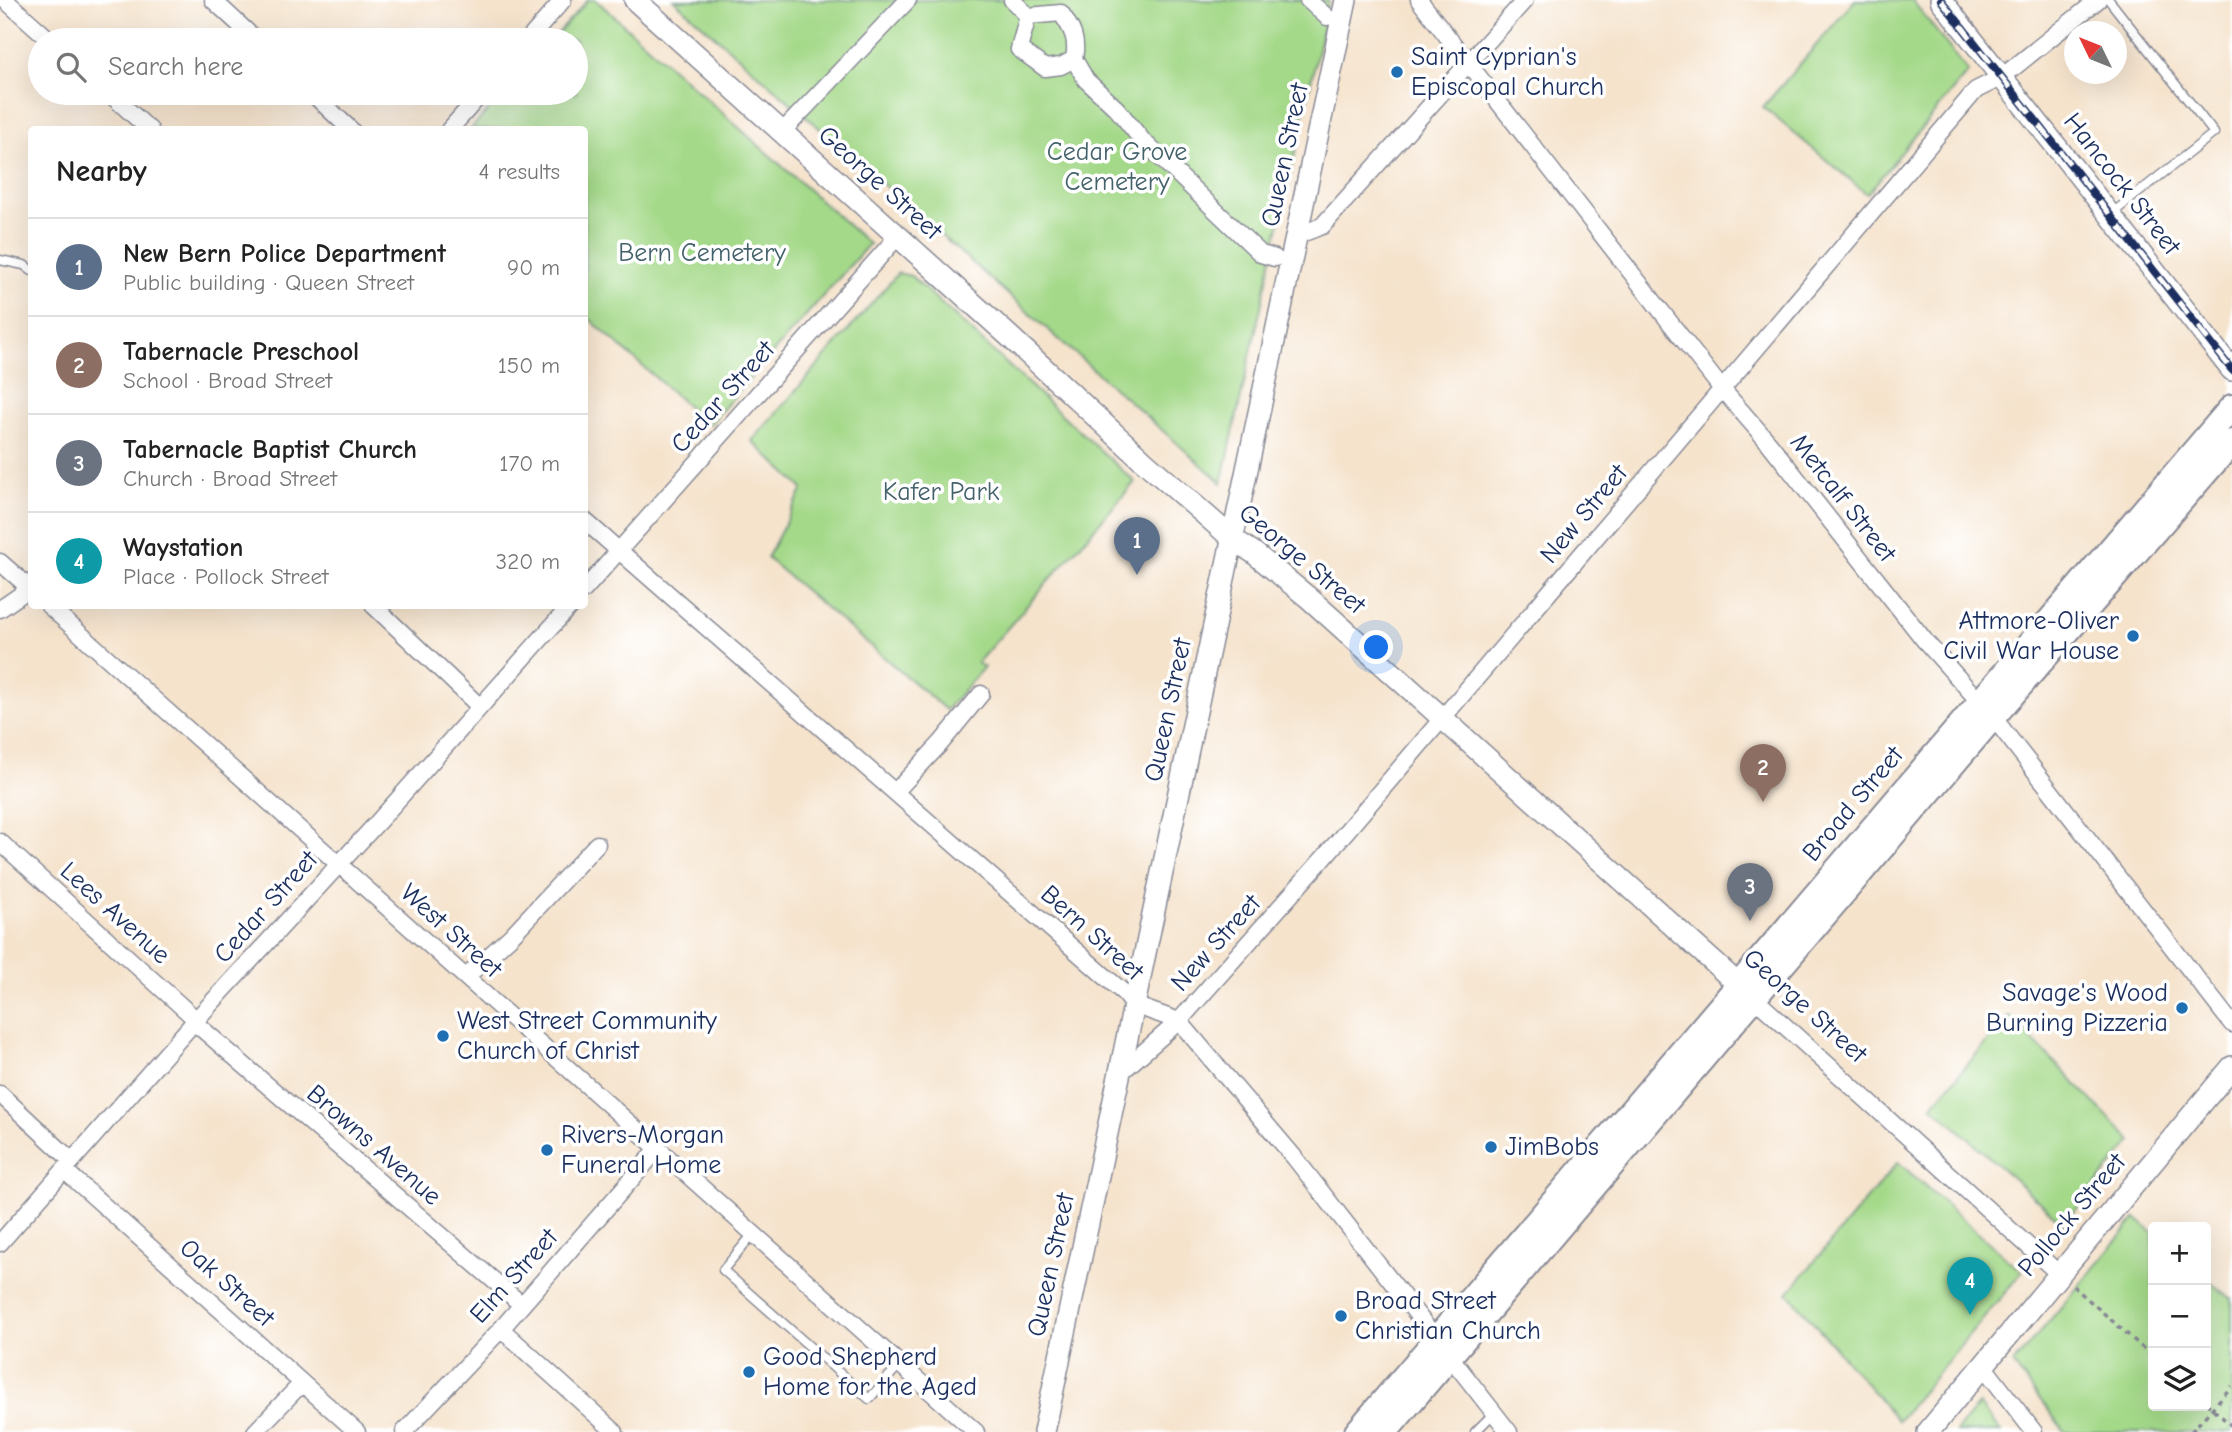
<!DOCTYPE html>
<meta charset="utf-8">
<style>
body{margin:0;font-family:"Comic Neue",sans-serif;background:#f2f2f2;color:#222}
.controls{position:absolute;right:21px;bottom:21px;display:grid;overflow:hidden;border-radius:7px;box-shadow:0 7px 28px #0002}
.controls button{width:63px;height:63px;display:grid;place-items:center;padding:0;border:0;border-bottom:2px solid #e0e0e0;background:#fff;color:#222;font:35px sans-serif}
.compass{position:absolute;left:2064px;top:21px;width:63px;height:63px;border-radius:50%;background:#fff;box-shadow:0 7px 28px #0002;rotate:313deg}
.you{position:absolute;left:1377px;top:648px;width:24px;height:24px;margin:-18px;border:5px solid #fff;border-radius:50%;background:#1a73e8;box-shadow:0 0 0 10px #1a73e833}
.badge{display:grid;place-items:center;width:46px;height:46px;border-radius:50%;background:#ea580c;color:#fff;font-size:23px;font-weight:700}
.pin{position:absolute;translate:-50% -58px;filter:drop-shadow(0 2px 4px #0008)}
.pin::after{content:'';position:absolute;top:37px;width:24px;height:21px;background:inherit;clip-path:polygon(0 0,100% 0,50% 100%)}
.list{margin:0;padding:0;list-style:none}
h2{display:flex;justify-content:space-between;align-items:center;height:91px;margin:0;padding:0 28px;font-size:30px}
h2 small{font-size:23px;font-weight:400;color:#767676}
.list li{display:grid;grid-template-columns:46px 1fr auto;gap:21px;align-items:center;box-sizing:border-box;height:98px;padding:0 28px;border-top:2px solid #e0e0e0}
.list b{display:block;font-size:26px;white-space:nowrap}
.list p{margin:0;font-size:23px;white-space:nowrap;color:#767676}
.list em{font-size:23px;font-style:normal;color:#767676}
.icon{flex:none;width:38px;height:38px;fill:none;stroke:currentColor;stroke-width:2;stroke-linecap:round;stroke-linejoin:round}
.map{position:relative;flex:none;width:2232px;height:1432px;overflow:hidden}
.search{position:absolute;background:#fff;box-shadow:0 7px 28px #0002;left:28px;top:28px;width:560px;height:77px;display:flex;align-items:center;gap:18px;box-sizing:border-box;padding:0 24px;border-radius:38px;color:#767676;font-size:26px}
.panel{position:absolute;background:#fff;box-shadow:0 7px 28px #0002;left:28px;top:126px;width:560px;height:483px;border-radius:7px}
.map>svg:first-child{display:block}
.green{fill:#a4d989;stroke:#608474;stroke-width:2}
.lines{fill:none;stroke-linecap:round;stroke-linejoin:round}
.lane-casing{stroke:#888995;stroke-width:11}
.street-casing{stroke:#888995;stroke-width:19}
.secondary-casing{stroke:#888995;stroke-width:24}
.primary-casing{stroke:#888995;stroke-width:28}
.path{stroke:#888995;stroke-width:3.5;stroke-dasharray:5 5;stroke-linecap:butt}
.lane{stroke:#fff;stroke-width:8}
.street{stroke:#fff;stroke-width:16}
.secondary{stroke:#fff;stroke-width:21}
.primary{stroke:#fff;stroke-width:24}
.rail-casing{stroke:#1b2f5e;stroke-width:8}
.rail{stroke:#fff;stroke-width:5;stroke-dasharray:16;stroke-linecap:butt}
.poi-dot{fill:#1f6fb2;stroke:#fff;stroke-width:2.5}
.labels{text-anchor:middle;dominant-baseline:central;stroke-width:7;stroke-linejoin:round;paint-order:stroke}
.poi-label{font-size:26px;fill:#1b2f5e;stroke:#fff;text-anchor:start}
.park-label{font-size:26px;fill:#44626b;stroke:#fff}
.street-label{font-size:26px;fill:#1b2f5e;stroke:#fff}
</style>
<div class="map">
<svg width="2232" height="1432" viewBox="0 0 2232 1432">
<rect width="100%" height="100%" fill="#fff"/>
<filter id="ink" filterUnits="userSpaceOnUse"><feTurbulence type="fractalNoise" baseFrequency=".0143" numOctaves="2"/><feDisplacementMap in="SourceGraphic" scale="14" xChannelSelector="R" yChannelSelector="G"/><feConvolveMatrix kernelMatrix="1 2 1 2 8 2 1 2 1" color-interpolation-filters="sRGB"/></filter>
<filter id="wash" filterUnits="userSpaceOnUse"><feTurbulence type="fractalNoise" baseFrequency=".00686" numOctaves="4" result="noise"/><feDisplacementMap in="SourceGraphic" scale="28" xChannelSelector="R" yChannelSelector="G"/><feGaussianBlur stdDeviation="1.57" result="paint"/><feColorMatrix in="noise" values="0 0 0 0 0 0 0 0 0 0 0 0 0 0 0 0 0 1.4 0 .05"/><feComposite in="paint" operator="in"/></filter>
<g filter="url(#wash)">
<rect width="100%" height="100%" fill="#f5e3cc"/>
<path class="green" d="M588,0H596L869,244L709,425L585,315L584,130L471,129L504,93H576V40H552Z
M674,0H1329L1222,483Z
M1855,0H1912L1968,72L1867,194L1763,107Z
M898,273L911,276L1135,482L977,663L984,667L946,710L767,558L803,489L752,441Z
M2009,1016L2132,1141L2064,1224L1932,1106Z
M1898,1162L2022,1272L1898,1421L1788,1293Z
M2136,1218L2153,1233V1406H2206V1279L2232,1299V1432H2065L2013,1364Z
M1979,1404L2001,1432H1956Z"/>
</g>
<g filter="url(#ink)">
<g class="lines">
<defs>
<path id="lane" d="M2109,0L2214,133L2110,215
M0,260L24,265L32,271
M753,1234L723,1270L869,1399L900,1364
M1475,1432L1494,1413"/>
<path id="street" d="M5,0L50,40
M213,0L256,40
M1012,0L1028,16L1019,49L1045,68L1061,66L1074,59C1078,39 1072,29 1061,13L1028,16
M1308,0L1327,17
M1419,0L1721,388L1769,443L1925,641L1993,717L2232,1024
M528,40L563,0
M1074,59L1086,80L1117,109L1142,140L1261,254L1275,258
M109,93L150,130
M312,93L351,130
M449,130L482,93
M782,132L908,0
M1296,236L1322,226L1332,215L1525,0
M584,520C764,678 944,836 1124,993L1134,1005L1179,1021L1294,1157L1509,1432
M0,562L32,590
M584,590L898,236
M49,606L976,1432
M374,606L480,707
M0,609L32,587
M896,791L941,743L981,694
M0,842L191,1015L194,1022L521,1304
M466,977L511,936L597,844
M1754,998L2058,1273
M1120,1073L1179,1021L1327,854L1976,90L2002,77L2098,0
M0,1094L72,1161
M64,1170L357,1432
M0,1243L194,1022L377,823L570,606
M501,1329L615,1432
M1984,1367L2034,1432
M255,1432L302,1383
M404,1432L501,1329L657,1150"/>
<path id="secondary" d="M635,0L1009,336L1146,463L1233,539L1254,553L1310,599L1750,995
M1941,0L2232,370
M1044,1432L1346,0
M1928,1432L2232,1067"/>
<path id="primary" d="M1357,1432L2232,407
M1385,1432L1993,717L2232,442"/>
</defs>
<use href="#lane" class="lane-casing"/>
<use href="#street" class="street-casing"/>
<use href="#secondary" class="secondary-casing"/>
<use href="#primary" class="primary-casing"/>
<path class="path" d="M2073,1286L2153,1357
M2206,1403L2232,1426
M2191,1432L2232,1386"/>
<use href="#lane" class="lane"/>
<use href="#street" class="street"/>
<use href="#secondary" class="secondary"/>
<use href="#primary" class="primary"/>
<defs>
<path id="rail" d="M1941,0L2232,370"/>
</defs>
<use href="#rail" class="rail-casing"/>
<use href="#rail" class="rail"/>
</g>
</g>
<g class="poi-dot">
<circle cx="1397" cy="72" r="7"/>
<circle cx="2133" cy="636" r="7"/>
<circle cx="2182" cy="1008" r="7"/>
<circle cx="443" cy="1036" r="7"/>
<circle cx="1491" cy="1147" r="7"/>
<circle cx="547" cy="1150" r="7"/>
<circle cx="1341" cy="1316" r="7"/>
<circle cx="749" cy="1372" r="7"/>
</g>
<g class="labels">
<g class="poi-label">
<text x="1411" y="57">Saint Cyprian's<tspan x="1411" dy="30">Episcopal Church</tspan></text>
<text x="2119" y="621" text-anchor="end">Attmore-Oliver<tspan x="2119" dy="30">Civil War House</tspan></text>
<text x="2168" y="993" text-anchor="end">Savage's Wood<tspan x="2168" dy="30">Burning Pizzeria</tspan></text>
<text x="457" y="1021">West Street Community<tspan x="457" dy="30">Church of Christ</tspan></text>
<text x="561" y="1135">Rivers-Morgan<tspan x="561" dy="30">Funeral Home</tspan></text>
<text x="1505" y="1147">JimBobs</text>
<text x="1355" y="1301">Broad Street<tspan x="1355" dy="30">Christian Church</tspan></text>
<text x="763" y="1357">Good Shepherd<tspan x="763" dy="30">Home for the Aged</tspan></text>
</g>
<g class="park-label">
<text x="1117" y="152">Cedar Grove<tspan x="1117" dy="30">Cemetery</tspan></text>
<text x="702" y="253">Bern Cemetery</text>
<text x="941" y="492">Kafer Park</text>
</g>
<g class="street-label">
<text transform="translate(1285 155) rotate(-78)">Queen Street</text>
<text transform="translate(880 183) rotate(42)">George Street</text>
<text transform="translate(2122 184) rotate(52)">Hancock Street</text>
<text transform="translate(723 397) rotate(-48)">Cedar Street</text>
<text transform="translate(1843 498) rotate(52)">Metcalf Street</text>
<text transform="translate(1584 514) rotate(-50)">New Street</text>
<text transform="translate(1302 559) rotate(40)">George Street</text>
<text transform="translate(1168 710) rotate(-78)">Queen Street</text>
<text transform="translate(1853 804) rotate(-50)">Broad Street</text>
<text transform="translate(266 907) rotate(-48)">Cedar Street</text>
<text transform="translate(115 913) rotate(42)">Lees Avenue</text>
<text transform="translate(451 931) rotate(42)">West Street</text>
<text transform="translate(1092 933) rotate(42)">Bern Street</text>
<text transform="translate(1216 943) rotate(-48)">New Street</text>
<text transform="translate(1805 1006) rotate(42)">George Street</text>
<text transform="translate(374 1145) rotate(41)">Browns Avenue</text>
<text transform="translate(2072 1215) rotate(-50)">Pollock Street</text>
<text transform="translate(1051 1265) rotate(-78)">Queen Street</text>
<text transform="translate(514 1276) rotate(-48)">Elm Street</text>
<text transform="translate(227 1283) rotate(42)">Oak Street</text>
</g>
</g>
</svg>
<div class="controls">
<button>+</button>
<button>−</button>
<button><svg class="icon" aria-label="layers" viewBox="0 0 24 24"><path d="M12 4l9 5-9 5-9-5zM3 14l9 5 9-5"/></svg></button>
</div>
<svg class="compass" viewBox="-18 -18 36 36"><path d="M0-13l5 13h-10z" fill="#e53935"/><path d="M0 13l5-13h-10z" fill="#767676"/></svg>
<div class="you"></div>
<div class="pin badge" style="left:1137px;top:575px;background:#5c6f8a">1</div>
<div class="pin badge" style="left:1763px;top:802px;background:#8d6e63">2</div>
<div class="pin badge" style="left:1750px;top:921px;background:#6b7280">3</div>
<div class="pin badge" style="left:1970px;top:1315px;background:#0f9aa8">4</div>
<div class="search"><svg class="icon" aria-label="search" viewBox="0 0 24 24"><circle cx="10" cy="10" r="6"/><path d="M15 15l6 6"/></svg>Search here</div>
<section class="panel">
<h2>Nearby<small>4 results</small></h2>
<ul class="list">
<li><span class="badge" style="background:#5c6f8a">1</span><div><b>New Bern Police Department</b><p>Public building · Queen Street</p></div><em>90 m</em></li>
<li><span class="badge" style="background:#8d6e63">2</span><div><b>Tabernacle Preschool</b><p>School · Broad Street</p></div><em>150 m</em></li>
<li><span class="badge" style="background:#6b7280">3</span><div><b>Tabernacle Baptist Church</b><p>Church · Broad Street</p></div><em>170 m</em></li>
<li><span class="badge" style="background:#0f9aa8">4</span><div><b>Waystation</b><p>Place · Pollock Street</p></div><em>320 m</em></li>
</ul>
</section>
</div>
